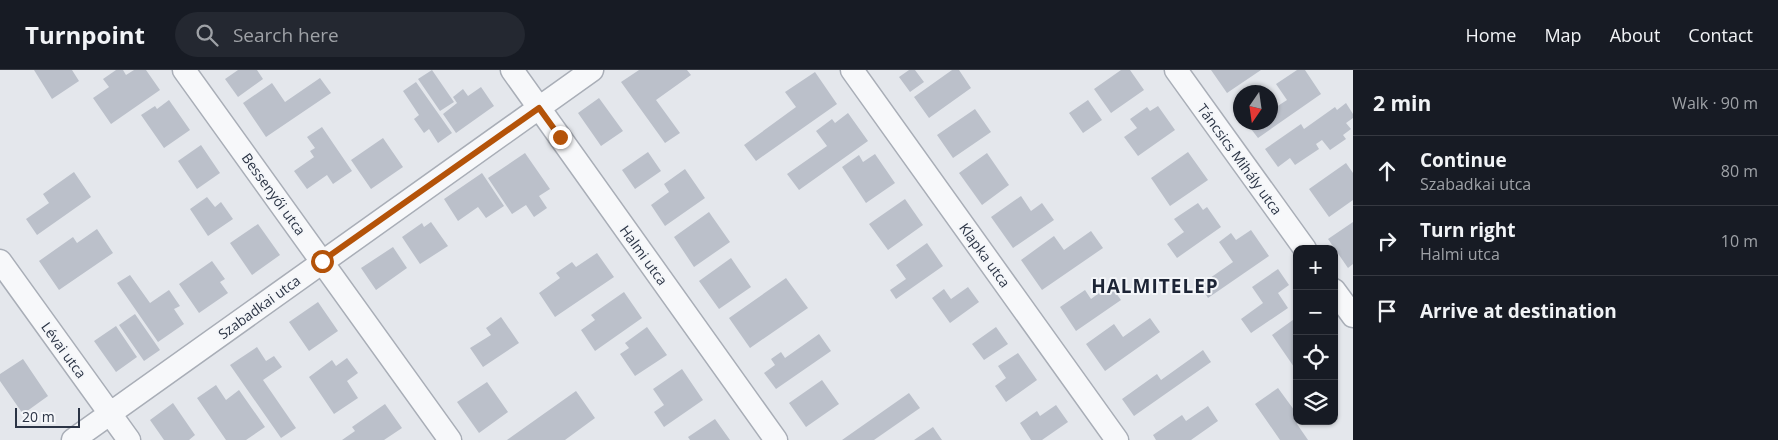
<!DOCTYPE html>
<meta charset="utf-8">
<style>
body{margin:0;font-family:"Open Sans",sans-serif;background:#242831;color:#f1f3f6}
.controls{position:absolute;right:15px;bottom:15px;display:grid;overflow:hidden;border-radius:10px;box-shadow:0 1px 4px #0004}
.controls button{width:45px;height:45px;display:grid;place-items:center;padding:0;border:0;border-bottom:1px solid #363941;background:#171b24;color:#f1f3f6;font:25px sans-serif}
.compass{position:absolute;left:1233px;top:15px;width:45px;height:45px;border-radius:50%;background:#171b24;box-shadow:0 1px 4px #0004;rotate:193deg}
.scale{position:absolute;left:15px;bottom:12px;width:65px;box-sizing:border-box;padding-left:5px;border:2px solid #2b3445;border-top:0;font-size:14px;line-height:18px;white-space:nowrap;color:#2b3445;-webkit-text-stroke:4px #f4f6f9;paint-order:stroke}
.stop{position:absolute;width:15px;height:15px;margin:-11px;border:4px solid #b45309;border-radius:50%;background:#fff}
.stop.end{background:#b45309;border-color:#fff;box-shadow:0 1px 5px #0008}
.list{margin:0;padding:0;list-style:none}
h2{display:flex;justify-content:space-between;align-items:center;height:65px;margin:0;padding:0 20px;font-size:21px}
h2 small{font-size:16px;font-weight:400;color:#9ea1a6}
.list li{display:grid;grid-template-columns:32px 1fr auto;gap:15px;align-items:center;box-sizing:border-box;height:70px;padding:0 20px;border-top:1px solid #363941}
.list b{display:block;font-size:19px;white-space:nowrap}
.list p{margin:0;font-size:16px;white-space:nowrap;color:#9ea1a6}
.list em{font-size:16px;font-style:normal;color:#9ea1a6}
.icon{flex:none;width:28px;height:28px;fill:none;stroke:currentColor;stroke-width:2;stroke-linecap:round;stroke-linejoin:round}
.map{position:relative;flex:none;width:1353px;height:370px;overflow:hidden}
header{display:flex;align-items:center;gap:30px;box-sizing:border-box;height:70px;padding:0 25px;background:#171b24;border-bottom:1px solid #363941}
header strong{font-size:24px}
nav{display:flex;gap:28px;margin-inline-start:auto;font-size:18px}
.search{width:350px;height:45px;background:#242831;display:flex;align-items:center;gap:12px;box-sizing:border-box;padding:0 18px;border-radius:28px;color:#9ea1a6;font-size:19px}
main{display:flex}
aside{flex:1;background:#171b24}
.map>svg:first-child{display:block}
.building{fill:#bbc0ca}
.lines{fill:none;stroke-linecap:round;stroke-linejoin:round}
.minor-casing{stroke:#a9aeb7;stroke-width:25}
.minor{stroke:#f7f8fa;stroke-width:22}
.route{stroke:#b45309;stroke-width:6}
.labels{text-anchor:middle;dominant-baseline:central;stroke-width:4;stroke-linejoin:round;paint-order:stroke}
.street-label{font-size:14px;fill:#2b3445;stroke:#f4f6f9}
.district-label{font-size:19px;font-weight:bold;letter-spacing:1px;fill:#1d2536;stroke:#f4f6f9}
</style>
<header>
<strong>Turnpoint</strong>
<div class="search"><svg class="icon" aria-label="search" viewBox="0 0 24 24"><circle cx="10" cy="10" r="6"/><path d="M15 15l6 6"/></svg>Search here</div>
<nav><a>Home</a><a>Map</a><a>About</a><a>Contact</a></nav>
</header>
<main>
<div class="map">
<svg width="1353" height="370" viewBox="0 0 1353 370">
<rect width="100%" height="100%" fill="#e4e7ec"/>
<path class="building" d="M34,0H72L79,11L52,29Z
M116,0H123L126,5L134,0H146L160,20L111,54L93,28L109,17L103,9Z
M238,0H257L263,9L238,27L225,9Z
M432,0L454,32L440,41L418,9Z
M639,0H687L691,5L656,30L680,63L665,73L621,12Z
M909,0H915L924,12L910,22L899,7Z
M952,0H959L971,18L929,48L914,27Z
M1121,0H1130L1144,20L1111,43L1094,19Z
M1211,0H1261L1227,23Z
M1297,0H1305L1321,24L1258,68L1248,55L1251,52H1270V41L1287,30L1276,14Z
M815,2L837,34L756,91L744,75L796,37L785,22Z
M320,8L331,23L266,67L243,33L272,13L285,32Z
M416,12L452,63L438,73L429,59L424,63L414,49L419,45L403,21Z
M481,17L494,36L456,63L443,44L457,33L453,27L463,19L468,26Z
M599,28L623,61L601,76L578,43Z
M169,30L190,60L164,78L141,45L155,36L157,39Z
M1088,30L1102,50L1083,63L1069,43Z
M1346,33L1353,44V48L1346,53L1351,59L1343,65L1346,69L1330,80L1322,70L1316,74L1319,79L1295,95L1290,88L1278,97L1265,79L1301,54L1304,59L1335,37L1337,40Z
M1158,36L1175,60L1138,86L1124,67L1137,58L1130,49L1147,37L1150,41Z
M975,39L991,62L953,88L937,65Z
M848,43L868,71L799,120L787,104L827,76L816,61L832,49L835,53Z
M322,57L352,101L333,114L327,105L307,119L294,101L314,87L310,81L315,78L307,67Z
M383,68L403,97L371,119L351,90Z
M201,75L220,103L197,119L178,91Z
M648,82L661,101L635,119L622,100Z
M1188,82L1208,110L1170,136L1151,108Z
M525,83L550,119L539,126L547,138L534,147L526,135L512,144L488,108Z
M987,83L1009,115L982,135L959,103Z
M875,84L895,113L866,133L842,97L859,85L863,92Z
M1346,93L1353,103V130L1329,147L1309,119Z
M685,99L705,128L665,156L651,135L669,122L664,114Z
M74,102L91,127L37,165L26,149L49,133L43,124Z
M482,103L504,136L486,148L478,137L458,151L444,129Z
M1021,126L1031,141L1042,133L1054,150L1013,178L991,147Z
M207,127L215,137L221,132L233,149L208,166L190,139Z
M905,129L923,155L888,180L869,154Z
M1198,133L1203,140L1207,137L1221,157L1177,188L1167,174L1184,162L1174,149Z
M709,142L730,172L694,197L674,167Z
M431,152L448,176L420,194L402,167L422,153L424,157Z
M1353,152V194L1348,198L1328,169Z
M258,154L280,185L252,205L230,173Z
M97,159L113,183L59,220L39,191L73,167L77,173Z
M1251,160L1269,186L1208,228L1200,215L1233,192L1219,172L1231,163L1236,170Z
M1091,161L1103,178L1042,220L1021,190L1054,166L1064,180Z
M927,173L943,196L896,229L890,220L906,209L896,195Z
M393,177L407,198L376,220L361,198Z
M597,183L614,207L555,247L539,223L560,208L556,203L572,192L576,197Z
M731,188L751,217L719,239L699,211Z
M212,191L225,209L220,212L228,223L199,243L179,214Z
M1278,199L1289,215L1278,223L1288,238L1251,263L1241,249L1263,233L1252,217Z
M130,205L150,233L169,220L180,236L174,239L184,254L158,272L117,213Z
M786,208L808,238L750,278L729,248Z
M1110,215L1121,230L1076,261L1060,237L1085,220L1091,229Z
M968,217L979,232L950,253L932,228L944,219L951,229Z
M624,222L642,248L595,281L581,260L595,250L591,245Z
M318,232L338,261L309,281L289,252Z
M135,244L160,280L144,291L119,255Z
M501,247L519,273L483,297L470,278L491,265L486,258Z
M1297,247V295L1294,297L1272,265Z
M1150,248L1160,262L1105,301L1086,274L1114,254L1123,267Z
M116,256L137,287L116,302L94,271Z
M647,257L667,285L635,306L620,284L629,278L625,273Z
M996,257L1008,274L984,290L972,274Z
M819,264L831,281L776,319L764,303L775,295L771,289L781,282L785,288Z
M257,277L266,291L274,286L282,297L263,310L296,358L281,368L230,295Z
M1203,280L1211,292L1134,346L1122,329L1157,304L1161,310Z
M1018,283L1037,310L1006,332L995,316L1006,308L998,296Z
M347,288L358,303L347,311L358,328L334,344L309,307L332,290L336,296Z
M23,289L48,326L23,344L0,311V304Z
M682,299L703,330L664,357L654,342L664,335L653,319Z
M822,310L839,334L806,357L789,333Z
M487,312L508,342L479,363L457,332Z
M216,315L226,330L239,320L265,357L246,370H226L197,328Z
M1278,318L1297,344V351H1301L1297,354L1308,370H1280L1255,334Z
M576,321L595,348L565,370H507Z
M909,323L920,338L874,370H842Z
M173,333L195,365L189,370H164L150,350Z
M385,334L402,358L384,370H342L355,361L352,357Z
M1056,335L1068,352L1042,370H1031L1020,353L1037,341L1040,346Z
M1208,336L1218,351L1191,370H1156L1153,365L1182,345L1186,351Z
M715,349L730,370H690L688,367Z
M933,357L942,370H914Z"/>
<g class="lines">
<defs>
<path id="minor" d="M184,0L450,370
M512,0L776,370
M852,0L1117,370
M1176,0L1305,179
M0,191L129,370
M1334,220L1353,246
M73,370L592,0"/>
</defs>
<use href="#minor" class="minor-casing"/>
<use href="#minor" class="minor"/>
</g>
<g class="lines">
<path class="route" d="M322,191L539,38L560,67"/>
</g>
<g class="labels">
<g class="street-label">
<text transform="translate(1240 89) rotate(54)">Táncsics Mihály utca</text>
<text transform="translate(274 124) rotate(54)">Bessenyői utca</text>
<text transform="translate(644 185) rotate(54)">Halmi utca</text>
<text transform="translate(985 185) rotate(54)">Klapka utca</text>
<text transform="translate(259 237) rotate(-36)">Szabadkai utca</text>
<text transform="translate(64 280) rotate(54)">Lévai utca</text>
</g>
<g class="district-label">
<text x="1155" y="216">HALMITELEP</text>
</g>
</g>
</svg>
<div class="controls">
<button>+</button>
<button>−</button>
<button><svg class="icon" aria-label="locate" viewBox="0 0 24 24"><circle cx="12" cy="12" r="6"/><path d="M12 2v4M12 18v4M2 12h4M18 12h4"/></svg></button>
<button><svg class="icon" aria-label="layers" viewBox="0 0 24 24"><path d="M12 4l9 5-9 5-9-5zM3 14l9 5 9-5"/></svg></button>
</div>
<svg class="compass" viewBox="-18 -18 36 36"><path d="M0-13l5 13h-10z" fill="#e53935"/><path d="M0 13l5-13h-10z" fill="#9ea1a6"/></svg>
<div class="scale">20 m</div>
<div class="stop" style="left:322px;top:191px"></div>
<div class="stop end" style="left:560px;top:67px"></div>
</div>
<aside>
<h2>2 min<small>Walk · 90 m</small></h2>
<ul class="list">
<li><svg class="icon" aria-label="ahead" viewBox="0 0 24 24"><path d="M12 20V5M6 11l6-6 6 6"/></svg><div><b>Continue</b><p>Szabadkai utca</p></div><em>80 m</em></li>
<li><svg class="icon" aria-label="right" viewBox="0 0 24 24"><path d="M7 20v-9h11M14 6l5 5-5 5"/></svg><div><b>Turn right</b><p>Halmi utca</p></div><em>10 m</em></li>
<li><svg class="icon" aria-label="arrive" viewBox="0 0 24 24"><path d="M6 21V4h12l-3 4 3 4H6"/></svg><div><b>Arrive at destination</b></div></li>
</ul>
</aside>
</main>
